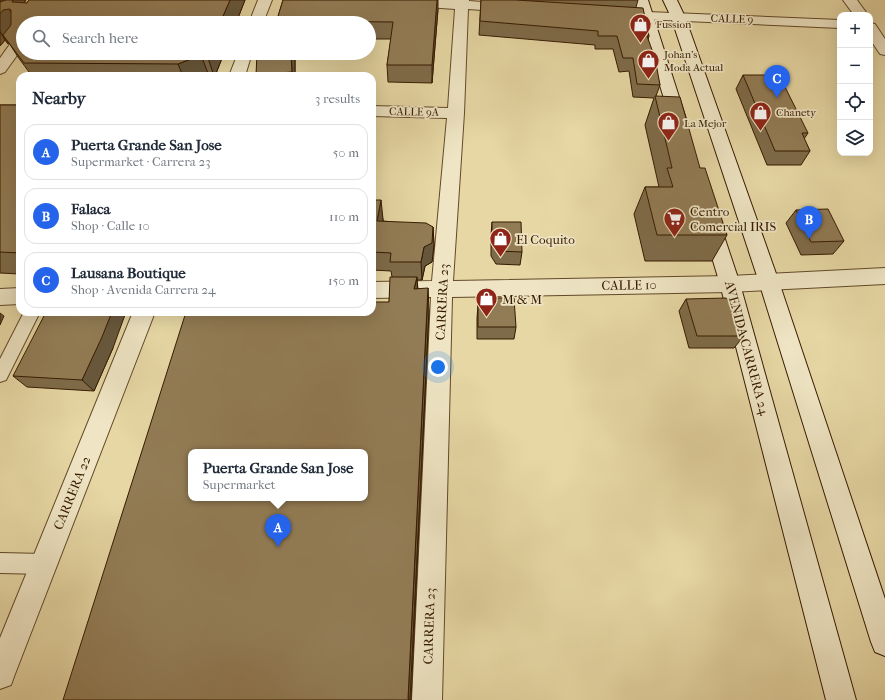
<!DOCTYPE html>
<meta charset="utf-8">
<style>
body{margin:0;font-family:"IM FELL French Canon",serif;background:#f6f6f7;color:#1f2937}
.controls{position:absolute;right:12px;top:12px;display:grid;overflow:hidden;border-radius:8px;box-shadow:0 4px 16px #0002}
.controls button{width:36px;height:36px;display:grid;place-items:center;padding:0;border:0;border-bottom:1px solid #e0e1e3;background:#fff;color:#1f2937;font:20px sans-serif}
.you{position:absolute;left:438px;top:367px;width:14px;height:14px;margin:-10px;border:3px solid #fff;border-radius:50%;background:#1a73e8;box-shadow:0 0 0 6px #1a73e833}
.badge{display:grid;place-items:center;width:26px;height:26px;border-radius:50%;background:#2563eb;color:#fff;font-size:13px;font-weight:700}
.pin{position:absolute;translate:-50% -33px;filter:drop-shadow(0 1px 2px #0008)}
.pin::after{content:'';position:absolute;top:21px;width:14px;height:12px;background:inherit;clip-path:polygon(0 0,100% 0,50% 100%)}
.popup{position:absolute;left:188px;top:449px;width:180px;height:52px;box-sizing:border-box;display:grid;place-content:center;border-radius:8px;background:#fff;filter:drop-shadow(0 1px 3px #0005);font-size:13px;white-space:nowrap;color:#747a83}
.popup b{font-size:15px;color:#1f2937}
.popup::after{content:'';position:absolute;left:50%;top:100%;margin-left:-8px;border:8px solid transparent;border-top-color:#fff}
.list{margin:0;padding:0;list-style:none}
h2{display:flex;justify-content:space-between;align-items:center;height:52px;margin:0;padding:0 16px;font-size:17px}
h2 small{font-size:13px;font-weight:400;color:#747a83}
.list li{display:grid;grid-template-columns:26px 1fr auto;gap:12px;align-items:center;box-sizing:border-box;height:56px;margin:0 8px 8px;padding:0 8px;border:1px solid #e0e1e3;border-radius:12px}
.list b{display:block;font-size:15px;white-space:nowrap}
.list p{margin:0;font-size:13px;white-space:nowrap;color:#747a83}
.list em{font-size:13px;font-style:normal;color:#747a83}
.icon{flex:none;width:22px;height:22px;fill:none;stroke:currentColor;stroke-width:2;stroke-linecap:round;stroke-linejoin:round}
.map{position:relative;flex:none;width:885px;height:700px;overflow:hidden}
.search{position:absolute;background:#fff;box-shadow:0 4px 16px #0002;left:16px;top:16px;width:360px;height:44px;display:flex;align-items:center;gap:10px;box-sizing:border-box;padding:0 14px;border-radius:22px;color:#747a83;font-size:15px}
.panel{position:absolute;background:#fff;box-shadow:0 4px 16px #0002;left:16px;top:72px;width:360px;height:244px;border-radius:12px}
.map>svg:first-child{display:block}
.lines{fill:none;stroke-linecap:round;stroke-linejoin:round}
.lane-casing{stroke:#624929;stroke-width:2}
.street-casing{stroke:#624929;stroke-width:2}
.secondary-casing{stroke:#361a00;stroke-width:2}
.lane{fill:#efe5c4;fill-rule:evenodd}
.street{fill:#efe5c4;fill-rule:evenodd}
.secondary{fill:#efe5c4;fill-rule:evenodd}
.wall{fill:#7e6b49;stroke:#361a00}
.shaded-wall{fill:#66573c;stroke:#361a00}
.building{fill:#927c55;stroke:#361a00;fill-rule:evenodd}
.labels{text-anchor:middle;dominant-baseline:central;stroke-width:3.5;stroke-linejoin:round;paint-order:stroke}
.far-street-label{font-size:11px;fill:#361a00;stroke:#efe5c4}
.far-poi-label{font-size:11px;fill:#361a00;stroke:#efe5c4;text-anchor:start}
.poi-label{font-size:13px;fill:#361a00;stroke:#efe5c4;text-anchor:start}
.street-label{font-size:13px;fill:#361a00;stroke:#efe5c4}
</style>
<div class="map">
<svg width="885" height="700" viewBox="0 0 885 700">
<rect width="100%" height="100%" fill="#e6d7a4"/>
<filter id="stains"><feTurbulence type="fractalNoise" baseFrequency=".005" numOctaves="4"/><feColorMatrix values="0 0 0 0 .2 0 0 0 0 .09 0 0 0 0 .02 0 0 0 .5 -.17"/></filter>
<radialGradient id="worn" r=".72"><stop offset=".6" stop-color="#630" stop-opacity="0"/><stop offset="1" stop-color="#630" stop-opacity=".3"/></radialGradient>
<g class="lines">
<defs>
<path id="lane" d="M24,312H40L6,380L0,382V359Z
M0,553L44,554L51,557L54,564L51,571L44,574L0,573Z"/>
<path id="street" d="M258,0H272L263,23H249Z
M377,0H469V1L511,4L516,5L518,8L516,11L511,12L468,9L464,113L453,281L730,276L885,268V284L730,292L452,297L442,700H412L431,297L372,298V282L432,281L447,118L372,116V106L448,108L455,9L384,4L379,3Z
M843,0H857L868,15H854Z
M623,11L840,20V28L618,18L616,15L618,12Z
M870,23L875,24L885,39V55L880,54L870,39Z
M23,32V47L5,72L0,74V58L18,33Z
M238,53H252L245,76H229Z
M20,288V304L0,305V289Z
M133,312H155L15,674L11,685L0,689V638Z"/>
<path id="secondary" d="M634,0H648L688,125L686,129L680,130L674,129L672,125Z
M663,0H677L685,17L779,282L885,599V656L875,652L871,642L759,282L671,17Z
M710,214L717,216L719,221L740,284L856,700H826L720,284L701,221L703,216Z"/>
</defs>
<use href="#lane" class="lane-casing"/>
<use href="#street" class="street-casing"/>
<use href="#secondary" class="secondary-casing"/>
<use href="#lane" class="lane"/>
<use href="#street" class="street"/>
<use href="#secondary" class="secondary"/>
</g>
<path class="wall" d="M0,0H26L24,3H27L29,0H245L236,23L23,53H224L215,76H32L18,57L9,43L8,44L5,40L0,46Z
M283,0L438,9L432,83L388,82L387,65L391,39H369V23H276Z
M481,0H638L636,7L649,36L648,40L660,85L656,96L700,168L727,235L712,261H645L634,214L645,187H659L645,125L654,98L633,97L629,71L619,72L613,49H595V45L479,35Z
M295,53V76H256V75Z
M743,75L808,133L804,139L810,151L801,165H767L736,89Z
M0,105H20V274L0,273Z
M372,200L383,219V221L433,227L434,245L432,262L425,266L422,280H417L418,289L429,310L411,700H63L389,302L392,277L391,271L372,270Z
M796,210L844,241L833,254L801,255L786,223Z
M492,222L522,252L520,265L496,264L491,256V235Z
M686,299L744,336L734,348H689L679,311Z
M478,305L516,327L514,339H477V318Z
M113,348L94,391L27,387L13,376Z"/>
<path class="shaded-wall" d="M0,0H26L20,7L11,10L9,9L23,31L3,35L9,43L8,44L0,31Z
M230,0H245L236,23H220Z
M437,0H438V9L432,83V65Z
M0,32L5,40L0,46Z
M208,53H224L215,76H214L207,55Z
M291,53H295V76H292V72Z
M201,55L209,76H183L178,64Z
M381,200L383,219L380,240L377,221Z
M433,227L434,245L432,262L425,266L422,280L421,262L424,247Z
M417,277L418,299L414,289Z
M428,288L429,310L410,700H409L408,699Z
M112,312H126L113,348L94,391L82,380Z
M0,313L4,316L0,325Z"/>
<path class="building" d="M6,0H13L12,2L27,3L29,0H230L220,23H23V53H208L207,55H201L178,64L24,63L3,35L11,25V10L9,9L3,10L0,14V2Z
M283,0H437L432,65H387L393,22L290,21V23H276Z
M481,0H516L643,8L649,36H647L655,58L660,85L637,84L633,58H623L617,36H598V31L480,21Z
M257,53H291L292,72L256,75Z
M743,75H779L808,133H802L810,151H775Z
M655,96L680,97L700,168H705L727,235H657L645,187H673L667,168H672Z
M0,105H20V253L0,252Z
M372,200H381L377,221L426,223L433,227L432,243L424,247L421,262H390L391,253L372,252Z
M828,209L844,241L811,242L796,210Z
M492,222H521L522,252L497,251L492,243Z
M390,277H417L414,289L428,288L408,699L409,700H63L186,312H372V302H389ZM191,452H365V498H191Z
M486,298H514L516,327H478V305Z
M726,298L733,304L744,336H697L686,299Z
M46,312H112L102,337L82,380L13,376Z"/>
<defs>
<symbol id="shop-pin" viewBox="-11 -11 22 30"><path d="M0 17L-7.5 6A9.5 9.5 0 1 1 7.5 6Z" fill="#8f2418" stroke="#efe5c4"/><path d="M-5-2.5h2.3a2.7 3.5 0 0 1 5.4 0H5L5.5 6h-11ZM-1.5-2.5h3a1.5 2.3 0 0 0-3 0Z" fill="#fff"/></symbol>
<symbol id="supermarket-pin" viewBox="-11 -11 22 30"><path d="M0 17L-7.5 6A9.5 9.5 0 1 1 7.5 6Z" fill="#8f2418" stroke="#efe5c4"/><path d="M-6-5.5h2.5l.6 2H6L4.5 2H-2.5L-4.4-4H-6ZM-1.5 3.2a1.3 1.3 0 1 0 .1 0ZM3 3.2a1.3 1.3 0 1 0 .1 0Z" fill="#fff"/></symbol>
</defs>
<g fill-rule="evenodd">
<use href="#shop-pin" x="628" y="12" width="25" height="34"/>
<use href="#shop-pin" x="636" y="48" width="25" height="34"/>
<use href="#shop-pin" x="748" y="100" width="25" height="34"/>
<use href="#shop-pin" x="656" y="110" width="25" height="34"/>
<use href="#supermarket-pin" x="662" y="206" width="25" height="34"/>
<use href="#shop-pin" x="488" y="226" width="25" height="34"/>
<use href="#shop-pin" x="474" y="286" width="25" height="34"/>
</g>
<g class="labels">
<g class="far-street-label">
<text transform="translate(732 19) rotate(2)">CALLE 9</text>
<text transform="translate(414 112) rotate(1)">CALLE 9A</text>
</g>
<g class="far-poi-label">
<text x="656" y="24">Fussion</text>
<text x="664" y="54">Johan's<tspan x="664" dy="13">Moda Actual</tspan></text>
<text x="776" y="112">Chanety</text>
<text x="684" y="123">La Mejor</text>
</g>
<g class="poi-label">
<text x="690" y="211">Centro<tspan x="690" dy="15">Comercial IRIS</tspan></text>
<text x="516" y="239">El Coquito</text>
<text x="502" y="299">M &amp; M</text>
</g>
<g class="street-label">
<text transform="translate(629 285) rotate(-1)">CALLE 10</text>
<text transform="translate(442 302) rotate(-87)">CARRERA 23</text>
<text transform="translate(747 348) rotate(75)">AVENIDA CARRERA 24</text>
<text transform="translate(72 493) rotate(-68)">CARRERA 22</text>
<text transform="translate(429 626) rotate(-88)">CARRERA 23</text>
</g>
</g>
<rect width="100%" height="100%" filter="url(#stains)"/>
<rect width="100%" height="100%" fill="url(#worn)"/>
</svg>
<div class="controls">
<button>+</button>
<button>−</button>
<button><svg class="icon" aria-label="locate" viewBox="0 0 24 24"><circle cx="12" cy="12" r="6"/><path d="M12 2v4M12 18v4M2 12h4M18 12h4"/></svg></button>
<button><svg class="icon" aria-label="layers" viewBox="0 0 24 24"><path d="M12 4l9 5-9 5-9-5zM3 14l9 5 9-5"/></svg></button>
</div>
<div class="you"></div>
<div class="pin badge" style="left:278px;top:547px">A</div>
<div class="popup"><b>Puerta Grande San Jose</b>Supermarket</div>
<div class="pin badge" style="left:809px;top:239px">B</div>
<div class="pin badge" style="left:777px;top:98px">C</div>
<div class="search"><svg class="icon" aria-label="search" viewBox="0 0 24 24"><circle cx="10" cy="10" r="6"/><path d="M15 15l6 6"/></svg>Search here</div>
<section class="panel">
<h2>Nearby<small>3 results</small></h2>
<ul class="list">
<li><span class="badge">A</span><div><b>Puerta Grande San Jose</b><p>Supermarket · Carrera 23</p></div><em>50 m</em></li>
<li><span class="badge">B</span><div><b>Falaca</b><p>Shop · Calle 10</p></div><em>110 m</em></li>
<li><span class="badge">C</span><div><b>Lausana Boutique</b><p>Shop · Avenida Carrera 24</p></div><em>150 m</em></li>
</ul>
</section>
</div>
